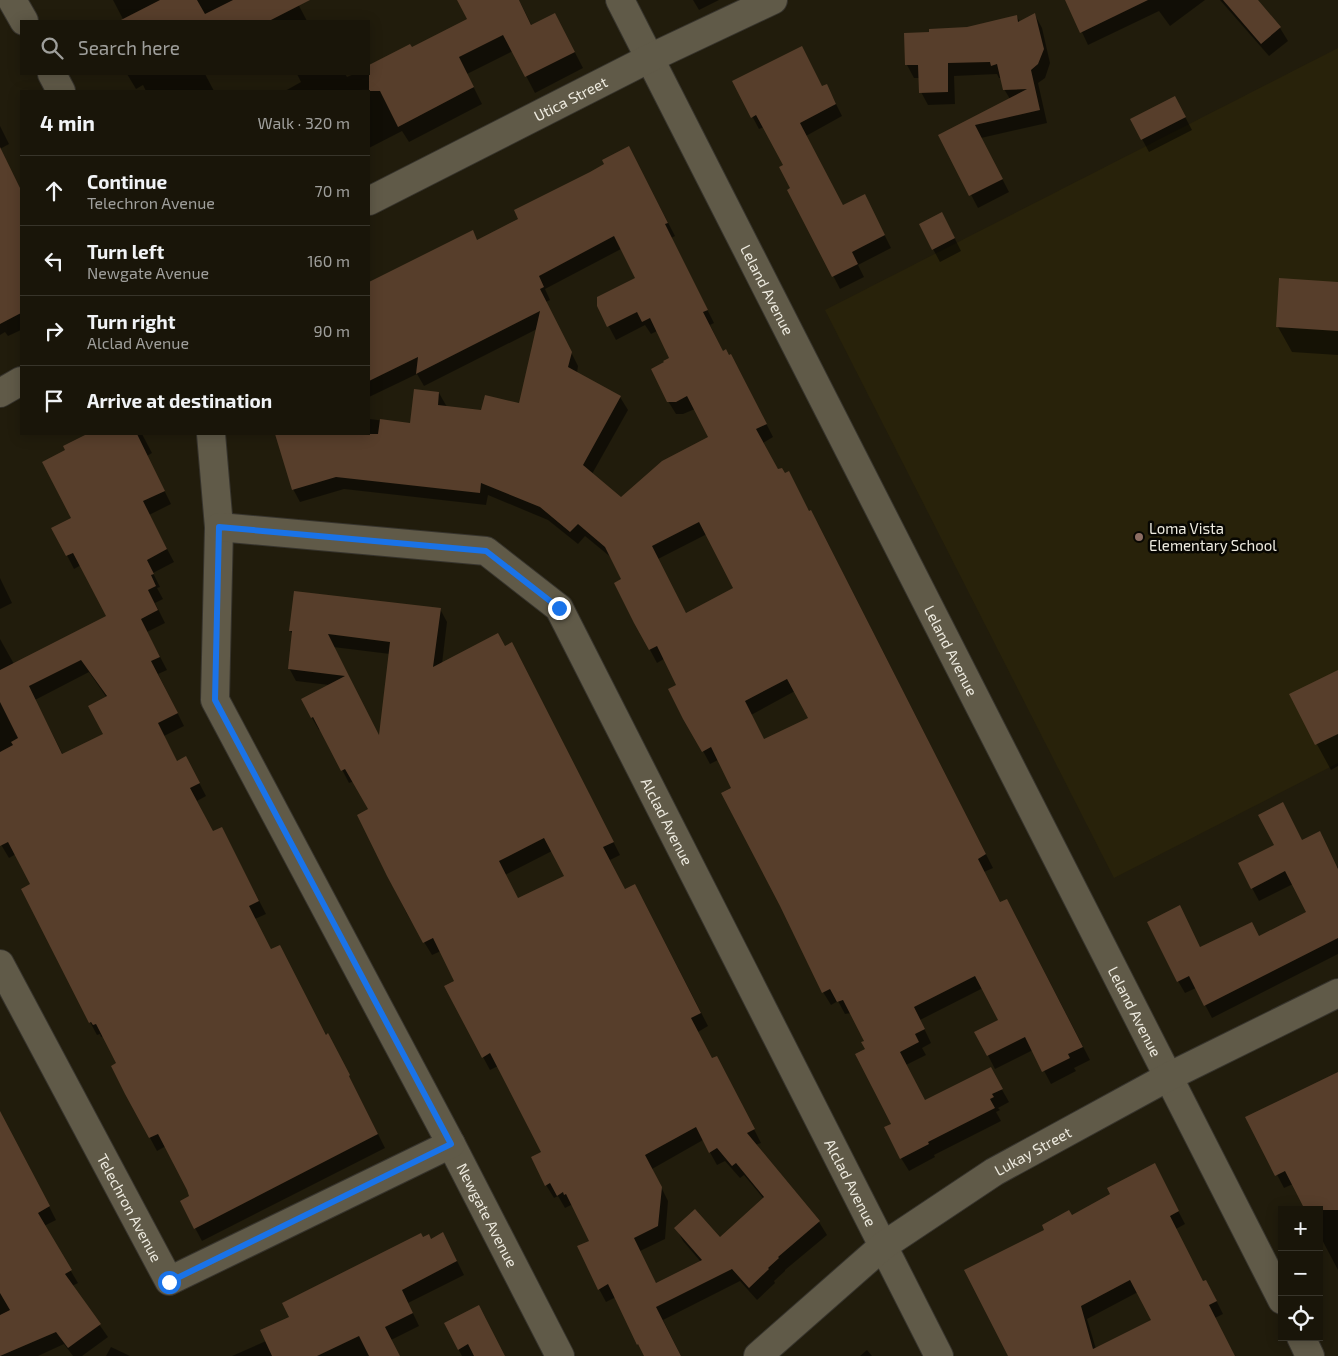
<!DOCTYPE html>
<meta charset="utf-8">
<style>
body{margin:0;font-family:"Exo 2",sans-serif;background:#262217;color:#f1f3f6}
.controls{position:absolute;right:15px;bottom:15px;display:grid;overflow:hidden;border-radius:0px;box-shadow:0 2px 12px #0003}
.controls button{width:45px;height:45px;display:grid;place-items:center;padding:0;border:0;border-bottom:1px solid #37342a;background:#191509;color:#f1f3f6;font:25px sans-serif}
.stop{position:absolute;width:15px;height:15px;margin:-11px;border:4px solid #1a73e8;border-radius:50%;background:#fff}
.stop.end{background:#1a73e8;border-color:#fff;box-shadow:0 1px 5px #0008}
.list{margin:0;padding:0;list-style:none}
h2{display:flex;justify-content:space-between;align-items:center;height:65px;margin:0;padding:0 20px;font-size:21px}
h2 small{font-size:16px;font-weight:400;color:#9f9f9c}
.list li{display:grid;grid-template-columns:32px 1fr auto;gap:15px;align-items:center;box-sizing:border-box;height:70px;padding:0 20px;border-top:1px solid #37342a}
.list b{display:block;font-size:19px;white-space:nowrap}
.list p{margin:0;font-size:16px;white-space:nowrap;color:#9f9f9c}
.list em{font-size:16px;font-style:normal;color:#9f9f9c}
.icon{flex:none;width:28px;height:28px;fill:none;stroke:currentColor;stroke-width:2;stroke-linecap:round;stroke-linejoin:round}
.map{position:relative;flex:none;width:1338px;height:1356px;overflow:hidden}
.search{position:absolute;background:#191509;box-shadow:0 2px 12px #0003;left:20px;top:20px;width:350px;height:55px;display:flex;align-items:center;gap:12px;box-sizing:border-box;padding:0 18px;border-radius:0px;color:#9f9f9c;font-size:19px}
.panel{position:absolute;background:#191509;box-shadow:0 2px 12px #0003;left:20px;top:90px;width:350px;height:345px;border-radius:0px}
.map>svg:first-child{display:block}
.built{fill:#28220a}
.shadow{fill:#0007;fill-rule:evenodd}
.building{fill:#573e2b;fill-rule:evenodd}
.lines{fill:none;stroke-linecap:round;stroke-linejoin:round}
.minor-casing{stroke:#37342d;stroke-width:30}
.minor{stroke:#605a48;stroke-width:28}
.route{stroke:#1a73e8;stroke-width:6}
.education-dot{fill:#8d6e63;stroke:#080702;stroke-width:2}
.labels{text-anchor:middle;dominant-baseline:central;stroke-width:5;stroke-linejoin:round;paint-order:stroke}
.street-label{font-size:15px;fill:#edeadf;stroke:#080702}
.poi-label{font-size:15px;fill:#edeadf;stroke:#080702;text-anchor:start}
</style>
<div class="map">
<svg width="1338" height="1356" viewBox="0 0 1338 1356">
<rect width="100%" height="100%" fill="#211c0c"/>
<path class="built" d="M1338,48V763L1114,878L825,310Z"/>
<path class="shadow" d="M113,0H296L307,21H124Z
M458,0H519L532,26L555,14L583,68L535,93L513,51L467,74L482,104L409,142L402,131L369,148V91H285L301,82L297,74H345L347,77L354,74H369V66L410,45L412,49L468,20Z
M693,0H719L699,10Z
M1067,0H1205L1170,26L1159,11L1088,45Z
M1220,0H1256L1280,28L1288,41L1269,56Z
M1035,15L1042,28L1050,63L1045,78L1038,83L1047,123L981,138L1009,192L978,208L940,136L1010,99L1004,89L1002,78H999L997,74L954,76L955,104L928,105L921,92L920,78H914L907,65L967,28L1017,17L1020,22Z
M127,74H205L214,91H146L143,85L136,89Z
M734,82L822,88L833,98L842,116L806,136L843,206L871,208L891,248L858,265L864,277L840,289L789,190L792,189L785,166L764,127L759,129Z
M1182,111L1192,130L1149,152L1142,139Z
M0,126L9,144L0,149L21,190V330L8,336L5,332L0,335Z
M636,161L675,236L671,238L714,323L710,325L723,352L729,356L738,368L773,437L763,443L778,471L818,524L993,868L984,872L1000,904L1007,900L1014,913L1090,1060L1074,1068L1076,1071L1051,1084L1033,1050L995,1069L976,1032L999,1020L983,988L920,1020L931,1043L922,1048L926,1055L906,1065L925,1102L997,1081L1009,1102L998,1108L1000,1110L996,1112L1001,1121L934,1155L935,1157L909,1171L901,1158L893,1124L866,1050L865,1041L851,1013L845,1014L838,1001L831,1005L823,992L733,788L718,760L710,764L703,751L678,686L664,659L657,663L635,622L623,579L613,559L585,536L578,544L548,520L488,495L486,505L344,489L300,502L293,489L276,434H369V419L411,424L439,393L447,407L482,411L520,405L537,329L424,386L417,374L369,397V284L472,232L477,241ZM621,249L637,278L598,306L616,340L645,325L651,334L657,331L670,359L668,401L676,414H683L695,409L710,438L621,498L592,474L628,410L620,397L577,373L578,366L546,302L550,300L545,289ZM707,534L734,588L686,614L658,559ZM795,691L810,719L764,741L751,715Z
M949,227L961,251L940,262L933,249Z
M1338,283V355L1292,352L1278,327Z
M87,434H142L152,453L147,456L171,504L149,515L174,562L153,573L160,587L157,588L163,599L155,603L165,623L147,632L167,670L158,674L184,726L164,736L177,762L193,771L206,796L197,801L213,833L228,841L266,914L255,919L271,950L335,1048L385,1148L202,1241L195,1228L191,1197L166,1146L157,1151L150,1138L126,1094L118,1064L104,1036L101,1037L100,1034L97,1035L90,1022L32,885L16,854L9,858L0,843V639L14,664L107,617L81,565L74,569L53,528L73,518L66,451ZM89,672L107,698L105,735L63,755L35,700Z
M0,578L12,603L0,609Z
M440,609L447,622L442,664L505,647L519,656L620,855L610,860L625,890L642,898L708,1026L698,1032L712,1060L724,1070L761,1143L755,1145L819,1222L827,1235L785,1270V1271L774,1281L775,1283L757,1300L740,1281L663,1320L681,1356H645L616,1297L606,1302L599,1289L590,1241L573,1206L571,1205L565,1208L558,1196L554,1198L546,1185L543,1152L498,1066L490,1070L483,1057L456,981L441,951L432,955L407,914L358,815L370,810L354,781L349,783L321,729L319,730L312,718L329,685L296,681L289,668L293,634L290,631ZM333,647L390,654L380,738ZM552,851L566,876L518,900L505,875ZM703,1140L717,1165L725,1161L740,1178L744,1175L764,1199L720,1239L676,1228L683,1241L701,1262L656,1284L640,1251L665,1239L668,1201L652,1169Z
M1338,671V766L1331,770L1290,695Z
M1302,841L1338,867V954L1212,1018L1196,988L1185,993L1178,981L1201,949L1259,937L1308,913L1293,884L1259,901L1252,888Z
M1338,1073V1270L1319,1234V1210L1293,1184L1284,1188L1247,1117Z
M0,1134L20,1149L56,1220L44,1226L78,1283L72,1286L108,1337L82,1356H73L64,1344L38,1356H0Z
M1161,1178L1185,1224L1176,1229L1203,1283L1213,1294L1223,1314L1215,1318L1234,1355L1236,1356H1009L1071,1217ZM1138,1292L1152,1321L1096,1349L1087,1319Z
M423,1239L450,1247L464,1275L408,1303L419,1326L391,1340L399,1356H232L266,1341L291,1318Z
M445,1324L505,1356H462Z
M111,1347L130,1356H106Z
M867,1350L872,1356H860Z"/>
<path class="building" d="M160,0H197L205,14L233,0H310L269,21H119Z
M457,0H519L531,25L555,13L575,52L525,77L503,35L459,57L474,87L398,127L380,91H369V65L410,44L412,47L467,19Z
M1065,0H1148L1080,33Z
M1223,0H1258L1281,27L1261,44Z
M1035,13L1044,49L1038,64L1031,70L1040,110L975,125L1003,179L969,196L938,135L1027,89L1003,90L997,64L991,66L990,62L948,63V92L919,93L918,65H905L904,33L929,32V29L967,27L1017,15L1018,22Z
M802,46L822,86L827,84L836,104L800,123L843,205L865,194L885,235L852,252L858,264L832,277L787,190L790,188L779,167L783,165L756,115L751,118L732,81Z
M1175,96L1186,117L1141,140L1130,119Z
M629,146L668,223L665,224L708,310L703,312L723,351L726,349L729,355L731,354L767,424L756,429L778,469L782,468L785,473L789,471L809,511L811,510L986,854L978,859L1000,902L1007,899L1083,1047L1068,1054L1070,1058L1042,1072L1025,1037L987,1056L974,1032L998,1020L975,976L914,1007L925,1029L915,1034L919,1042L900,1052L925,1100L991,1067L1003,1089L992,1094L994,1097L990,1099L995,1108L928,1142L929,1144L900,1159L884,1127L891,1124L855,1054L865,1049L861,1042L864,1041L843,1000L837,1002L830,989L822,993L780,906L721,793L731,788L711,747L702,752L683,719L668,689L676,685L657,646L649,650L634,623L614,583L621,579L605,547L578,524L570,532L540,507L481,483L480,493L336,477L292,490L275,434H378L380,419L410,423L414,389L439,392L438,405L481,410L485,395L519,403L540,311L416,374L418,357L369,381V282L473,230L477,240L518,219L514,210L590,172L604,164L602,160ZM614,236L635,278L597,297V306L607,327L637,312L642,322L650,318L669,358L663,361L664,362L651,369L667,402H676L687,396L708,437L662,461L621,497L583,465L621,396L568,367L572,352L540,289L544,287L539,276ZM699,522L733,588L686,613L652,546ZM787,679L808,718L764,739L745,701Z
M0,147L21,190V313L0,324Z
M942,212L955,238L932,250L919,224Z
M1279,278L1338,282V331L1276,327Z
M87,434H137L165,491L143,501L167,549L147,560L154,574L151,575L156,586L148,590L158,610L141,619L160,657L151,661L178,713L158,723L177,761L186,756L200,783L190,788L213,831L222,827L259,901L249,906L271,949L280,945L326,1035L328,1033L350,1075L349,1076L378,1134L194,1229L180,1201L189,1196L187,1190L158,1134L149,1138L125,1094L111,1066L116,1063L96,1024L93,1025L91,1022L89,1023L21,889L30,884L8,842L0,846V752L13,745L11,742L18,738L0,702V670L106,616L73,553L66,556L51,528L71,518L42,462L65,450L63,446ZM81,660L107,696L88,706L103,734L62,754L29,686Z
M294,591L441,608L433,667L498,633L505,646L512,642L614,842L603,847L625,889L635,884L701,1013L691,1018L712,1058L717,1056L755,1129L747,1133L820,1221L778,1257L779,1258L768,1268L769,1269L749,1288L732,1269L656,1307L681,1356H644L638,1344L637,1345L608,1284L598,1290L577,1246L589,1241L566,1194L564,1195L563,1192L557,1196L550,1183L545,1186L531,1157L541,1152L490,1053L482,1058L444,986L454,981L433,938L423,943L387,876L357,815L368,809L345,769L341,771L313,717L311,718L301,699L345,676L288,669L292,631H289ZM328,634L390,642L379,735L349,676ZM544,838L564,876L518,898L499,861ZM696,1127L709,1153L717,1148L732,1166L736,1163L764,1197L720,1237L695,1209L674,1228L702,1260L656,1283L634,1238L658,1226L662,1187L645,1155Z
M1338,670V734L1315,745L1289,694Z
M1283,802L1302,840L1320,831L1338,869V938L1204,1006L1189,976L1177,982L1147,922L1180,905L1200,947L1252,922L1259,936L1306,912L1285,871L1251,889L1238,863L1274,845L1258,815Z
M1338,1072V1210H1305L1285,1171L1275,1176L1245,1117Z
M0,1111L50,1206L38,1213L72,1270L65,1274L101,1324L68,1348L56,1332L0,1356V1315L10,1310L0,1293Z
M1155,1163L1179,1211L1170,1216L1203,1281L1206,1280L1217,1301L1209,1305L1235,1356H1008L964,1270L1044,1230L1042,1225L1069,1210L1072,1215L1110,1194L1107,1188ZM1130,1280L1151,1320L1093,1349L1081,1306Z
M443,1232L457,1261L402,1290L413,1313L385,1327L400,1356H369L359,1336L317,1356H272L260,1330L289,1317L282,1303L421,1233L423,1237L429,1234L431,1239Z
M479,1305L486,1319L505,1356H474L468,1344L458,1350L444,1323Z"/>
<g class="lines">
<defs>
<g id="minor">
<path d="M12,0L24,21"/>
<path id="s1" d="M620,0L1282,1300"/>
<path d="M52,74L61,91"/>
<path id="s2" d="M369,201L650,58L773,0"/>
<path d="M0,393L21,381"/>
<path id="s3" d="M211,434L219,527L215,700L451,1144L560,1356"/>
<path id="s4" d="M219,527L486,551L559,608L939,1356"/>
<path id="s5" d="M0,964L169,1281L451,1144"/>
<path d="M1301,1337L1310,1356"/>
<path id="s6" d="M758,1356L883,1246L994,1172L1168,1077L1338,993"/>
</g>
</defs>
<use href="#minor" class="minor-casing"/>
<use href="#minor" class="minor"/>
</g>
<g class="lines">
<path class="route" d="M169,1282L451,1144L215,700L219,527L486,551L559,608"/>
</g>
<circle class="education-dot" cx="1139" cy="537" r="5"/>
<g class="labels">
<g class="street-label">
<text stroke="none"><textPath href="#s2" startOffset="226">Utica Street</textPath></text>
<text stroke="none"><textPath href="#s1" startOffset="325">Leland Avenue</textPath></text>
<text stroke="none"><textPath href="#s1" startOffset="730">Leland Avenue</textPath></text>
<text stroke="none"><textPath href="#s4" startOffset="600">Alclad Avenue</textPath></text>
<text stroke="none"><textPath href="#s1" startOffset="1135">Leland Avenue</textPath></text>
<text stroke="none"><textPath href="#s6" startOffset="344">Lukay Street</textPath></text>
<text stroke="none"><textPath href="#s4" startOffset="1005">Alclad Avenue</textPath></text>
<text stroke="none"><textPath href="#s5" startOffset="276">Telechron Avenue</textPath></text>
<text stroke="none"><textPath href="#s3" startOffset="849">Newgate Avenue</textPath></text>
</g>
<g class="poi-label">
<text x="1149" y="528">Loma Vista<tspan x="1149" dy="17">Elementary School</tspan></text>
</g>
</g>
</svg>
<div class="controls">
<button>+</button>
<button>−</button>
<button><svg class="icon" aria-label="locate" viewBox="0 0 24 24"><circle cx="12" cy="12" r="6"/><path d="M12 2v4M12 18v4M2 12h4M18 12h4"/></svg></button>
</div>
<div class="stop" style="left:169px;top:1282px"></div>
<div class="stop end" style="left:559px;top:608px"></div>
<div class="search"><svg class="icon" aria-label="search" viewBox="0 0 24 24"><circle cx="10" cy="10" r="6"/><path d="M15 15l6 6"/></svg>Search here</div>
<section class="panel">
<h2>4 min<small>Walk · 320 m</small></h2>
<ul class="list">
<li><svg class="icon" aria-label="ahead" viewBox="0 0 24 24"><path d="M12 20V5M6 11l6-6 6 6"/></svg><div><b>Continue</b><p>Telechron Avenue</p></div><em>70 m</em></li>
<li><svg class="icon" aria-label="left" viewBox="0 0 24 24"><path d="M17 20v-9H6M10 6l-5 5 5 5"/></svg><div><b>Turn left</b><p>Newgate Avenue</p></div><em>160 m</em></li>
<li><svg class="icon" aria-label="right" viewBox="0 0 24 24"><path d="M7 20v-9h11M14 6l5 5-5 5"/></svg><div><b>Turn right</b><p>Alclad Avenue</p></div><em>90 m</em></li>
<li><svg class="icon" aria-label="arrive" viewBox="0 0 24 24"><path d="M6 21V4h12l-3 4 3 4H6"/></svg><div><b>Arrive at destination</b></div></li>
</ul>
</section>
</div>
